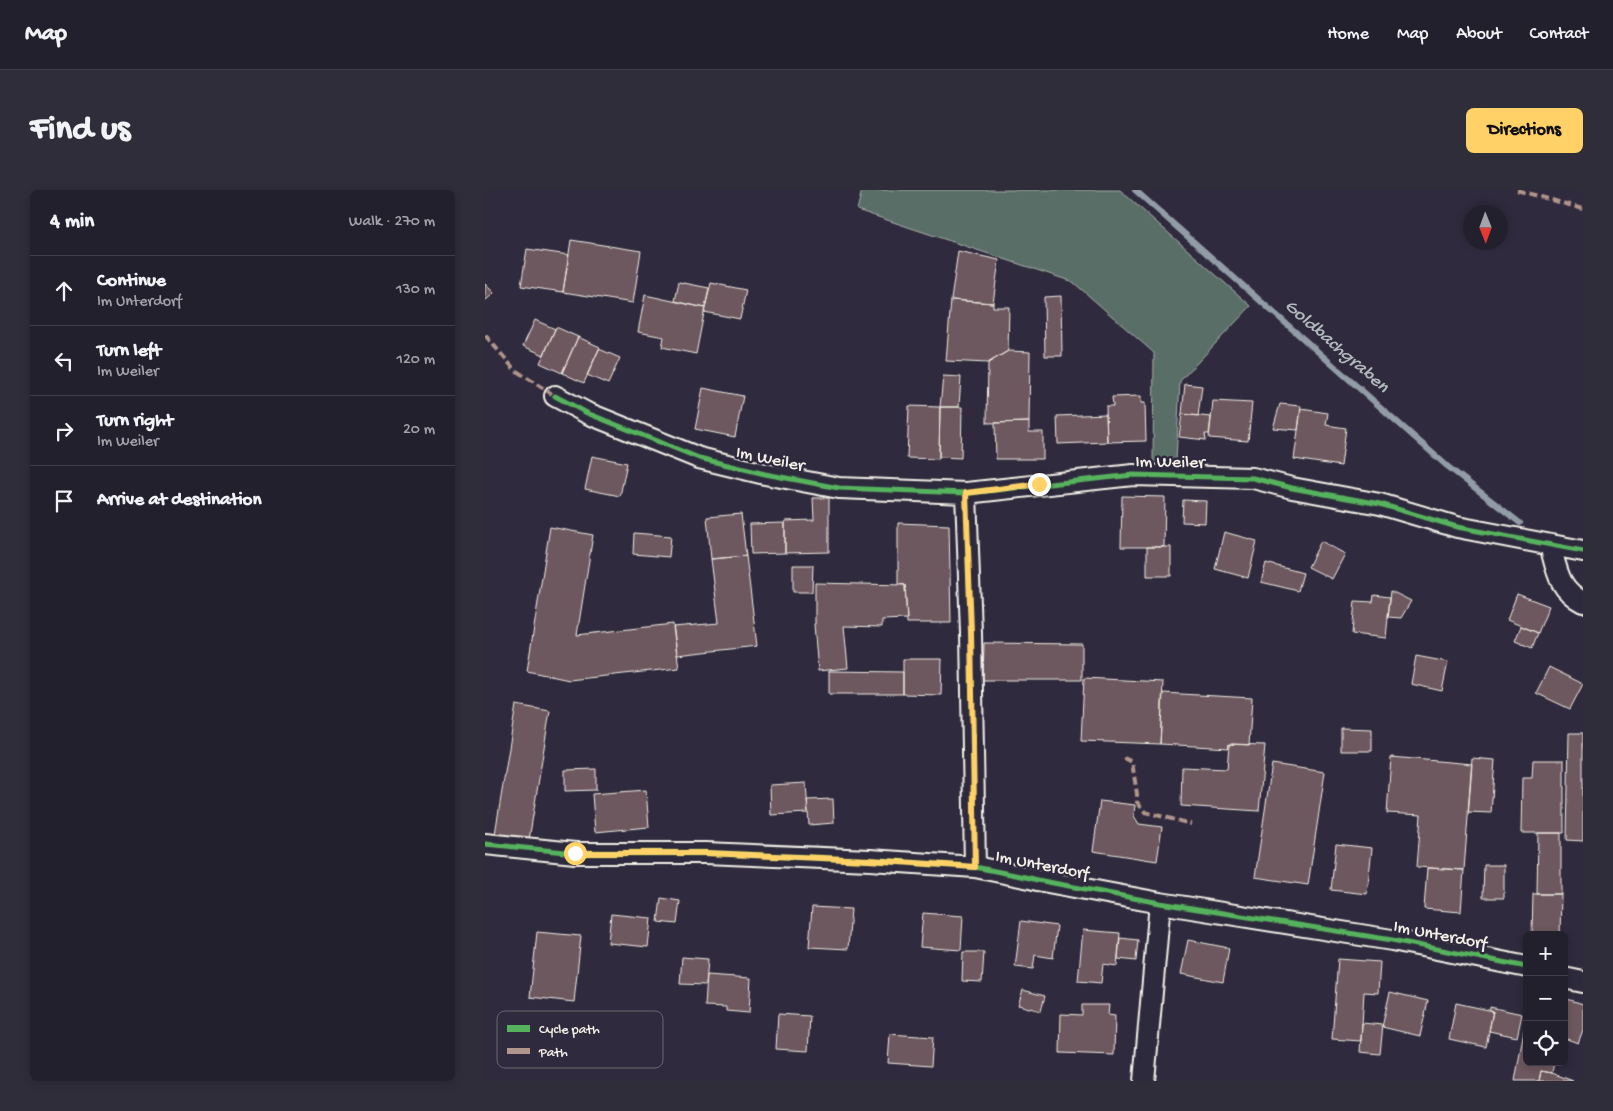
<!DOCTYPE html>
<meta charset="utf-8">
<style>
body{margin:0;font-family:"Gochi Hand",sans-serif;background:#2f2d3a;color:#f1f3f6}
.controls{position:absolute;right:15px;bottom:15px;display:grid;overflow:hidden;border-radius:8px;box-shadow:0 2px 8px #0003}
.controls button{width:45px;height:45px;display:grid;place-items:center;padding:0;border:0;border-bottom:1px solid #403e4a;background:#23202e;color:#f1f3f6;font:25px sans-serif}
.compass{position:absolute;left:978px;top:15px;width:45px;height:45px;border-radius:50%;background:#23202e;box-shadow:0 2px 8px #0003;rotate:179deg}
.stop{position:absolute;width:15px;height:15px;margin:-11px;border:4px solid #ffd166;border-radius:50%;background:#fff}
.stop.end{background:#ffd166;border-color:#fff;box-shadow:0 1px 5px #0008}
.list{margin:0;padding:0;list-style:none}
h2{display:flex;justify-content:space-between;align-items:center;height:65px;margin:0;padding:0 20px;font-size:21px}
h2 small{font-size:16px;font-weight:400;color:#a3a3aa}
.list li{display:grid;grid-template-columns:32px 1fr auto;gap:15px;align-items:center;box-sizing:border-box;height:70px;padding:0 20px;border-top:1px solid #403e4a}
.list b{display:block;font-size:19px;white-space:nowrap}
.list p{margin:0;font-size:16px;white-space:nowrap;color:#a3a3aa}
.list em{font-size:16px;font-style:normal;color:#a3a3aa}
.icon{flex:none;width:28px;height:28px;fill:none;stroke:currentColor;stroke-width:2;stroke-linecap:round;stroke-linejoin:round}
.map{position:relative;flex:none;width:1098px;height:891px;overflow:hidden;border-radius:8px}
header{display:flex;align-items:center;gap:30px;box-sizing:border-box;height:70px;padding:0 25px;background:#23202e;border-bottom:1px solid #403e4a}
header strong{font-size:24px}
nav{display:flex;gap:28px;margin-inline-start:auto;font-size:18px}
.intro{display:flex;align-items:center;justify-content:space-between;box-sizing:border-box;height:120px;padding:0 30px}
h1{margin:0;font-size:35px}
.button{padding:12px 22px;border-radius:8px;background:#ffd166;color:#111;font-size:18px;font-weight:700}
main{display:flex;gap:30px;padding:0 30px}
aside{flex:1;background:#23202e;border-radius:8px;box-shadow:0 2px 8px #0003}
.map>svg:first-child{display:block}
.green{fill:#5a6e67;stroke:#a7b0a8}
.lines{fill:none;stroke-linecap:round;stroke-linejoin:round}
.stream{stroke:#929ca7;stroke-width:6}
.building{fill:#6e585e;stroke:#f4f1e8}
.street-casing{stroke:#f4f1e8;stroke-width:24}
.street{stroke:#2f2a3d;stroke-width:20}
.quiet{stroke:#b2968c;stroke-width:4;stroke-dasharray:8 4;stroke-linecap:butt}
.cycleway-casing{stroke:#2f2a3d;stroke-width:8}
.cycleway{stroke:#56b35d;stroke-width:5}
.route{stroke:#ffd166;stroke-width:6}
.labels{text-anchor:middle;dominant-baseline:central;stroke-width:5;stroke-linejoin:round;paint-order:stroke}
.street-label{font-size:18px;fill:#f4f1e8;stroke:#2f2a3d}
.water-label{font-size:19px;font-style:italic;fill:#b2b9bc;stroke:#2f2a3d}
.key{fill:#2f2a3d;stroke:#6a6670;stroke-width:1}
.key-label{font-size:14px;fill:#f4f1e8}
</style>
<header>
<strong>Map</strong>
<nav><a>Home</a><a>Map</a><a>About</a><a>Contact</a></nav>
</header>
<div class="intro"><h1>Find us</h1><a class="button">Directions</a></div>
<main>
<aside>
<h2>4 min<small>Walk · 270 m</small></h2>
<ul class="list">
<li><svg class="icon" aria-label="ahead" viewBox="0 0 24 24"><path d="M12 20V5M6 11l6-6 6 6"/></svg><div><b>Continue</b><p>Im Unterdorf</p></div><em>130 m</em></li>
<li><svg class="icon" aria-label="left" viewBox="0 0 24 24"><path d="M17 20v-9H6M10 6l-5 5 5 5"/></svg><div><b>Turn left</b><p>Im Weiler</p></div><em>120 m</em></li>
<li><svg class="icon" aria-label="right" viewBox="0 0 24 24"><path d="M7 20v-9h11M14 6l5 5-5 5"/></svg><div><b>Turn right</b><p>Im Weiler</p></div><em>20 m</em></li>
<li><svg class="icon" aria-label="arrive" viewBox="0 0 24 24"><path d="M6 21V4h12l-3 4 3 4H6"/></svg><div><b>Arrive at destination</b></div></li>
</ul>
</aside>
<div class="map">
<svg width="1098" height="891" viewBox="0 0 1098 891">
<rect width="100%" height="100%" fill="#2f2a3d"/>
<filter id="ink" filterUnits="userSpaceOnUse"><feTurbulence type="fractalNoise" baseFrequency=".02" numOctaves="2"/><feDisplacementMap in="SourceGraphic" scale="10" xChannelSelector="R" yChannelSelector="G"/><feConvolveMatrix kernelMatrix="1 2 1 2 8 2 1 2 1" color-interpolation-filters="sRGB"/></filter>
<g filter="url(#ink)">
<path class="green" d="M377,0H635L766,116L695,191L691,271H668L669,163L588,92L372,20Z"/>
<g class="lines">
<path class="stream" d="M650,0L962,276L1035,333"/>
</g>
<path class="building" d="M86,50L156,61L148,113L78,102Z
M42,59L84,65L78,102L36,96Z
M473,61L514,70L508,113L466,110Z
M194,92L224,98L220,118L190,111Z
M226,93L261,100L255,129L219,122Z
M0,94L9,103L0,111Z
M160,105L220,118L211,164L177,157L179,147L153,142Z
M576,106L577,166H560L559,107Z
M466,110L508,113V117H524L523,161L503,173L461,171Z
M50,130L70,139L59,165L38,156Z
M71,137L93,147L77,183L55,173Z
M93,147L115,157L99,193L77,183Z
M114,159L135,168L123,194L102,185Z
M523,161L545,162L544,232L502,233L503,173Z
M458,186L476,187L474,217H455Z
M700,194L717,196L713,226L697,224Z
M218,198L258,206L250,247L210,239Z
M656,206V213H660L661,251L622,252L621,216H628L627,207Z
M728,211L767,213L763,251L724,248Z
M795,214L816,216L813,240L788,238Z
M424,216L455,217L454,269L422,268Z
M455,217H477L476,268L454,267Z
M816,219L843,223L841,235L861,238L856,276L809,269Z
M621,224L622,252L573,254L572,226Z
M697,224L726,227L724,244H720L721,250L694,247Z
M544,232V242H558V269H511L510,233Z
M107,266L142,273L135,306L100,299Z
M637,306L680,307L679,357H636Z
M328,308H344V362L300,363V331L329,330Z
M698,310L721,311L720,333L697,332Z
M256,324L261,366L226,369L222,327Z
M300,333V363L266,364L265,334Z
M413,333L464,335L466,433H422L420,395L413,394Z
M65,337L108,345L92,445L188,434L194,478L84,490L42,481Z
M739,342L772,351L763,388L730,379Z
M149,343L186,346L184,367L148,364Z
M836,351L860,364L847,389L823,377Z
M662,357H686V386H662Z
M261,366L272,456L192,465L188,437L234,433L226,369Z
M781,373L818,383L813,401L776,392Z
M308,375H328L327,402H308Z
M330,393L420,395L422,429L397,430V437L359,436L363,478L333,481L329,434H330Z
M906,401L926,411L916,428L903,427Z
M1032,404L1064,416L1053,443L1022,430Z
M889,405L905,407L901,448L867,444L870,411L888,412Z
M1036,436L1053,443L1047,458L1030,451Z
M499,453L597,454V490H498Z
M931,466L963,472L957,501L926,494Z
M418,469H457L456,505L418,504Z
M1064,477L1098,494L1085,519L1051,503Z
M344,481L418,482V504H344Z
M599,488L678,492L675,554L596,551Z
M678,503L767,508L764,555L744,554V558L675,554Z
M31,515L65,521L44,650L10,644Z
M856,538L887,539V561H856Z
M1084,543H1098V651L1082,650Z
M744,554L780,555L774,621L696,616L697,577L742,579Z
M906,567L987,574L979,680L932,677L936,625L902,623Z
M987,568L1010,570L1006,623L983,622Z
M1048,570H1079V643H1036L1037,588H1047Z
M787,574L840,582L823,695L770,687Z
M111,579V600L80,601V580Z
M321,593L323,623L286,625L285,595Z
M161,600L164,637L110,642L107,604Z
M348,609L349,633L324,635L322,610Z
M615,611L650,615L649,626L654,634L677,637L672,671L608,661Z
M1053,643H1076V704H1052Z
M851,654L887,658L882,704L846,700Z
M999,675H1019V708H998Z
M942,678L979,680L976,722L939,719Z
M1048,704H1076L1075,745H1047Z
M176,708L195,711L192,734L173,732Z
M327,717L366,719L363,759L324,757Z
M438,723L478,726L476,760L435,757Z
M126,724L166,728L163,757L123,753Z
M536,731L572,736L568,768L550,765L548,779L530,777Z
M598,740L635,743L632,776L618,774L616,793L593,791Z
M52,742L96,746L89,812L45,807Z
M635,748L653,750L651,771L633,769Z
M703,750L744,758L738,792L696,784Z
M478,762H499L497,792L477,791Z
M197,767L223,769L221,795L195,794Z
M853,769L895,772L893,803L879,802L876,851L847,849Z
M222,785L266,788L264,823L241,821V817L220,816Z
M538,800L560,806L556,821L533,815Z
M905,802L943,811L935,846L897,837Z
M1079,808L1098,814V840L1093,853L1079,848Z
M971,813L1008,821L1001,857L964,849Z
M597,815H624L623,825L630,826L629,865L575,863L576,824L597,825Z
M1005,817L1037,824L1032,847L1004,841L1008,821L1005,820Z
M293,824L325,826L323,861L291,859Z
M877,833L898,835L895,864L875,862Z
M1039,840H1042V872H1069L1067,883L1056,881L1054,891H1030Z
M405,844L448,847L446,876L403,873Z
M1056,881L1067,883L1088,891H1054Z"/>
<g class="lines">
<defs>
<path id="street" d="M70,206L102,223L214,268L280,284L354,298L481,303L648,285L768,288L807,298L895,314L972,337L1098,361
M481,303L486,443L490,677
M1065,355C1072,380 1073,399 1098,412
M0,654L90,663H221L385,670L490,677L545,688L552,690L675,713L907,750L1042,777
M1079,788L1098,792
M659,891L675,713"/>
</defs>
<use href="#street" class="street-casing"/>
<use href="#street" class="street"/>
<path class="quiet" d="M1032,0L1098,19
M0,145L30,180L70,206
M639,568L647,572L652,604V612L660,622L706,634"/>
<defs>
<path id="cycleway" d="M70,206L102,223L214,268L280,284L354,298L481,303L648,285L768,288L807,298L895,314L972,337L1098,361
M0,654L90,663H221L385,670L490,677L545,688L552,690L675,713L907,750L1042,777"/>
</defs>
<use href="#cycleway" class="cycleway-casing"/>
<use href="#cycleway" class="cycleway"/>
</g>
</g>
<g class="lines" filter="url(#ink)">
<path class="route" d="M90,663H221L384,670L490,677L486,442L481,303L554,294"/>
</g>
<g class="labels">
<g class="street-label">
<text transform="translate(285 270) rotate(12)">Im Weiler</text>
<text transform="translate(685 273) rotate(1)">Im Weiler</text>
<text transform="translate(557 676) rotate(11)">Im Unterdorf</text>
<text transform="translate(955 746) rotate(11)">Im Unterdorf</text>
</g>
<g class="water-label">
<text transform="translate(851 157) rotate(41)">Goldbachgraben</text>
</g>
</g>
<rect x="12" y="821" width="166" height="57" rx="8" class="key"/>
<rect x="22" y="835" width="23" height="7" fill="#56b35d"/>
<rect x="22" y="858" width="23" height="6" fill="#b2968c"/>
<g class="key-label">
<text x="54" y="843">Cycle path</text>
<text x="54" y="866">Path</text>
</g>
</svg>
<div class="controls">
<button>+</button>
<button>−</button>
<button><svg class="icon" aria-label="locate" viewBox="0 0 24 24"><circle cx="12" cy="12" r="6"/><path d="M12 2v4M12 18v4M2 12h4M18 12h4"/></svg></button>
</div>
<svg class="compass" viewBox="-18 -18 36 36"><path d="M0-13l5 13h-10z" fill="#e53935"/><path d="M0 13l5-13h-10z" fill="#a3a3aa"/></svg>
<div class="stop" style="left:90px;top:663px"></div>
<div class="stop end" style="left:554px;top:294px"></div>
</div>
</main>
